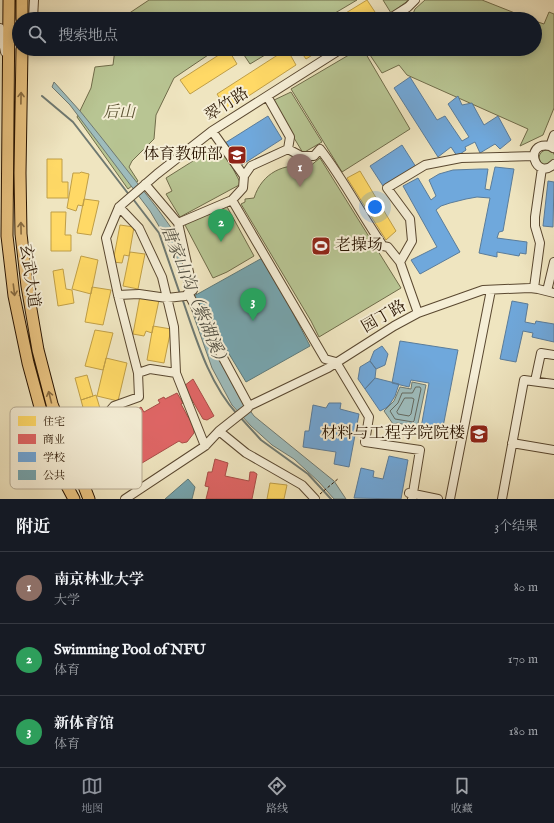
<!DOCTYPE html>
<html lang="zh">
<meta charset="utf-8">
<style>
body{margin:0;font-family:"IM FELL English","Noto Serif SC",serif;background:#242831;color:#f1f3f6}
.you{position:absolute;left:375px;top:207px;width:14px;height:14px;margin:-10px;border:3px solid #fff;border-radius:50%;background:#1a73e8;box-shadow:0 0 0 6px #1a73e833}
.badge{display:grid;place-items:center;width:26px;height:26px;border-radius:50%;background:#8c9099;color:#fff;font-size:13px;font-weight:700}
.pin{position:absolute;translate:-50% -33px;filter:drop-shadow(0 1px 2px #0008)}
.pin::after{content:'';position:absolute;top:21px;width:14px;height:12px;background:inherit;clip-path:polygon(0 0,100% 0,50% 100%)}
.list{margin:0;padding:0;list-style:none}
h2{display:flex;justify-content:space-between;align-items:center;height:52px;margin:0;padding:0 16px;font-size:17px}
h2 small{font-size:13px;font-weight:400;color:#9ea1a6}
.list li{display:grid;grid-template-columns:26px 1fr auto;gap:12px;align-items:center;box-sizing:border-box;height:72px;padding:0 16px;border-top:1px solid #363941}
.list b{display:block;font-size:15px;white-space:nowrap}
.list p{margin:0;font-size:13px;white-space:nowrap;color:#9ea1a6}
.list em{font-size:13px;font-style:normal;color:#9ea1a6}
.icon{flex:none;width:22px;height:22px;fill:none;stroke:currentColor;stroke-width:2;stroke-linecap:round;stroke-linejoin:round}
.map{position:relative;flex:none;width:554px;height:499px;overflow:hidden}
.search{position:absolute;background:#171b24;box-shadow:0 2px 10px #0003;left:12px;right:12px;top:12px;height:44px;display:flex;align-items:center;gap:10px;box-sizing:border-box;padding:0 14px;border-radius:22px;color:#9ea1a6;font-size:15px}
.sheet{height:268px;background:#171b24}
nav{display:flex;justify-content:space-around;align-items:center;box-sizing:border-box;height:56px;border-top:1px solid #363941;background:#171b24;font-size:11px;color:#9ea1a6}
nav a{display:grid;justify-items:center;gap:2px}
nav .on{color:#8c9099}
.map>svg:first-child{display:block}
.green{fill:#b8c593;stroke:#706c4a}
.water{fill:#9ebcbc;stroke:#6f7971}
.homes{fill:#ffd966;stroke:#bf9e47}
.shops{fill:#e06666;stroke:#a94d47}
.schools{fill:#6fa8dc;stroke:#5a7c9a}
.public{fill:#76a5af;stroke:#5f7a7a}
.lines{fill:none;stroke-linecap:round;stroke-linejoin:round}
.shore{stroke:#64685e;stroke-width:1}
.stream{stroke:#6f7971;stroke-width:2}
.minor-casing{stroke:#5a4830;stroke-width:10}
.highway-casing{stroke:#291400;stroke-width:13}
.path{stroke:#291400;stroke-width:1;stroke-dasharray:3 2;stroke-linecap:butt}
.minor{stroke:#f5eed6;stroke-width:8}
.highway{stroke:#e8c280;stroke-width:11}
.oneway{stroke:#886b40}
.labels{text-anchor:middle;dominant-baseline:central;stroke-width:4;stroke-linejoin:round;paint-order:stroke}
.street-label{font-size:16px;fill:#291400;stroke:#f5eed6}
.park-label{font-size:16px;font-style:italic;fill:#5b5233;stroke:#f5eed6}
.poi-label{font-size:16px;fill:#291400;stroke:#f5eed6;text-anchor:end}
.water-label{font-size:17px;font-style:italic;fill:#524f42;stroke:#f5eed6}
.key{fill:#f5eed6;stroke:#b8ad96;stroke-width:1}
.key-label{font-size:11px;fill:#291400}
</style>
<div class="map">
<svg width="554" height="499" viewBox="0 0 554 499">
<rect width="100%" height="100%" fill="#efe5c0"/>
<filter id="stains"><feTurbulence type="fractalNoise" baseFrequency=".005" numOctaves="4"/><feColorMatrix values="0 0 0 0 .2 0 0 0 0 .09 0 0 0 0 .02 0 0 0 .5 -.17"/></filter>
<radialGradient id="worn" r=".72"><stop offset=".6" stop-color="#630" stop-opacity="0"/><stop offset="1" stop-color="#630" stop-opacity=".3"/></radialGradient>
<path class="green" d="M149,0H357L325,19H124L125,16Z
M383,0H409L391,13Z
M425,0H482L530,19H407L412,16L415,9Z
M549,12L554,14V108L543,135L520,146L528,129L407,75L399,65L382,73L366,49H535V21L544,24Z
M115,49H217L174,78L156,115L154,139L132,161L129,167L138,181L128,189L77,117L91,88L95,67L113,65Z
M240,49H275L250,64Z
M359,49H363L410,129L342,172L291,89Z
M291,92L322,142L303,153L272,101Z
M220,144L241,184L180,217L166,194L172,191L166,178Z
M539 158a8 8 0 1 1 16 0a8 8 0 1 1-16 0Z
M320,158L401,288L319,337L311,321L241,204L245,202V199L254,198C262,173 284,162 309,167Z
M225,203L254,256L227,272L213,278L185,225L193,219Z"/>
<path class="water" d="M54,82L80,111L101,137L157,208L175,233L185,253L202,314L209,332L234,387L240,397L254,416L334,481L346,499H334L319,482L294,459L272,445L251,426L232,405L212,368L192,311L176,255L150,211L70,105L52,87Z
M412,382L426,385L417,428L398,423L393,424L384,411L394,401L400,387L411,389Z"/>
<path class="homes" d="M367,0L377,15L371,19H336Z
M228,49L237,64L190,94L180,80Z
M287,49L296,65L227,110L217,94Z
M299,49H322L306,59Z
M47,159H62V182H68V198H47Z
M360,171L396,231L386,240L347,178Z
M81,172L89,174L83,206L78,205L76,211L67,208L73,173H80Z
M84,199L99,201L91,235L77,233Z
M51,212H66L65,235H71V251H51Z
M120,225L134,227L129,256L124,255L122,263L113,262Z
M130,252L145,254L138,289L123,286Z
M81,256L98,260L91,294L72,289Z
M63,269L66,289L72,290L74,303L58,306L53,271Z
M92,287L111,290L103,325L85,322Z
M140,296L159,300L152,333L146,331L144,336L133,334Z
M153,326L171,329L164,363L147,360Z
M95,330L113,333L103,370L85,366Z
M106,358L127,363L118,401L97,396Z
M87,375L93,396L81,400L75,378Z
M96,395L104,422L88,426L81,400Z
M270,483L287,485L284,499H267Z"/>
<path class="shops" d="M193,379L214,416L207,420L203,419L184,386Z
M177,393L183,403L181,404L188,417L194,422V433L187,442L182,443L179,441L137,466L135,463L131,466L110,430L115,427L114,424L120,421L121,423L127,419L128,421L138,416L135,411L141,407L144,412L160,403L158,400L164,397L165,399Z
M215,459L228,463L225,476L249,481L250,472H254L257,474L252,499H206L209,487L205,486L208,472H212Z"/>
<path class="schools" d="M410,77L437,120L445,116L462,141L469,137L448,104L458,96L462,105L472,103L484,125L498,116L511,140L500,149L495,144L480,153L475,142L465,147L466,150L457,156L451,147L438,157L394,88Z
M268,116L282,139L240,166L225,143Z
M402,145L416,167L383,186L370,166Z
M495,167L514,169L503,231L499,232L497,238L527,242L526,254L520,253L519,256L497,252V257L479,253L490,198L477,197L466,199L450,203L441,206L436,210L460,252L420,274L411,260L437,247L403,186L418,178L431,200L436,196L429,180L439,174L453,170L480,169H488L485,189L490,190Z
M548,181L554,182L553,227L543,226Z
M512,301L528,304L525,322L535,324L536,321L554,324V342L532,337L533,333L523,331L516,362L500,359Z
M400,341L458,350L442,432L421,428L429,383L411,380L409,387L392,383Z
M382,346L388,354L385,365L376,369L370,361L374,351Z
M370,361L376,369L375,378L365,389L358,379L360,367Z
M375,378L399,384L395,396L390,404L386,408L380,411L365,389Z
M329,403H341L340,409L359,414L349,467L334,464L336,452L303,447L305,431H309L313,405L326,408Z
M389,456L408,460L401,499L354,498L361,468L374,471L373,477L383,479Z"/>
<path class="public" d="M264,257L310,346L246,382L194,296Z
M188,479L195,487L192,499H165Z"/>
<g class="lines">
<path class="shore" d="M416,387H420L421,389L414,421L413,422L395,419L390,411L398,403L402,393H412Z
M405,398H412L414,399L411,414L409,416L398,414L397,412Z"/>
<path class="stream" d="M42,96L73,122L130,196
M133,199L159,233L180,294
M182,298C196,338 208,382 237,414
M240,417L261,440L308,474L331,499"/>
<defs>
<path id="minor" d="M33,19L34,0
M389,19L408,7L415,0
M0,28L5,52
M267,96L290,137L288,149
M212,131L244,176
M550,146C522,141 536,182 554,164
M553,148L550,146L554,135
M145,184L178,223
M232,200L243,188L244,176L251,166L288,149L301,156H314L320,149C344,180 361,214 383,246L388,247L400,262
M119,207L106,238L118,295L138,373
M534,288L540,243L535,226V217L542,168
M547,291L554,262
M188,293L249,406
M118,295L139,294L167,298L185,296L193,290L178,223L232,200L325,359L336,362L369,417L365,442L420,450L412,499
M418,313L400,262L412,241L410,219L387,188L425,165L461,158L534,156
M535,381L541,353L554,355
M219,431L246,453L302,485L315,499
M512,443L554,450
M205,446L176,373L174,327L162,277L139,228L119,207L157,174L212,131L341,49
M140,489L107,426V414L114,406L139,397L138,373L150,369L176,373
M409,493L438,499
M125,499L205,446L219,431L248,408L249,406L328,368L394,326L418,313L483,290L530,288L538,289L554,293
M450,499L491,290
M502,499L524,380L554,384"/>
<path id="highway" d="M9,0L7,236L14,296L28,363L43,418L67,486L74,499
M22,0V19
M22,49L20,173L21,234L27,286L38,350L52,404L89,499"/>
</defs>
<use href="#minor" class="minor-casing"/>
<use href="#highway" class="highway-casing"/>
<path class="path" d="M320,494L339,478"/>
<use href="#minor" class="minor"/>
<use href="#highway" class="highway"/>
</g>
<defs><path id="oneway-shaft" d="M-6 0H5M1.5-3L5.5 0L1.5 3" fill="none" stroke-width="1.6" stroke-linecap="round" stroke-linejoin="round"/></defs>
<g class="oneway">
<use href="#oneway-shaft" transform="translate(21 98) rotate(-89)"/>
<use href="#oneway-shaft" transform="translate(21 228) rotate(-91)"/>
<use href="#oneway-shaft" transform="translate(14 290) rotate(83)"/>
<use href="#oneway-shaft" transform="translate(50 397) rotate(-104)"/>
</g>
<defs>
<symbol id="university-square" viewBox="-11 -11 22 22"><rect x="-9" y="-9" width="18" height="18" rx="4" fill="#8f2418" stroke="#f5eed6"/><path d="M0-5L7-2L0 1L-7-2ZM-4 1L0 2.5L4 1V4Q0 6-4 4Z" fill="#fff"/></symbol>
<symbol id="stadium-square" viewBox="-11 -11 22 22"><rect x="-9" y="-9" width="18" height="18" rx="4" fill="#8f2418" stroke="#f5eed6"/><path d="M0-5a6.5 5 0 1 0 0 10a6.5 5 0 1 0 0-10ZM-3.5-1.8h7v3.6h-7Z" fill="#fff"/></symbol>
</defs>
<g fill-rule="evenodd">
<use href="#university-square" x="226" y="144" width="22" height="22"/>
<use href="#stadium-square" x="310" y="235" width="22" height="22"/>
<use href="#university-square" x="468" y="423" width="22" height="22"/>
</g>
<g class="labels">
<g class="street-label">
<text transform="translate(227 105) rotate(-33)">翠竹路</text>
<text transform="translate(29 276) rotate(82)">玄武大道</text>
<text transform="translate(384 317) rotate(-30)">园丁路</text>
</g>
<g class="park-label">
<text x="119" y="113">后山</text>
</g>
<g class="poi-label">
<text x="223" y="155">体育教研部</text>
<text x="335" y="246" text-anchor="start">老操场</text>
<text x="465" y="434">材料与工程学院院楼</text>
</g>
<g class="water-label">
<text transform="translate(194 297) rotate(68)">唐家山沟（紫湖溪）</text>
</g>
</g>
<rect x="10" y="407" width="132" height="82" rx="6" class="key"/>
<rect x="18" y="416" width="18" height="10" fill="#ffd966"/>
<rect x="18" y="434" width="18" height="10" fill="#e06666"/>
<rect x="18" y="452" width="18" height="10" fill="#6fa8dc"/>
<rect x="18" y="470" width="18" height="10" fill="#76a5af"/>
<g class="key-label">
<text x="43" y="425">住宅</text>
<text x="43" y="443">商业</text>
<text x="43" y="461">学校</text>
<text x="43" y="479">公共</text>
</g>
<rect width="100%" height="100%" filter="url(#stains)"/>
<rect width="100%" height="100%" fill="url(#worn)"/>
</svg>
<div class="you"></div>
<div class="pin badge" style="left:300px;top:187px;background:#8d6e63">1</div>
<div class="pin badge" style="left:221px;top:242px;background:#2e9e5b">2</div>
<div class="pin badge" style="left:253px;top:321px;background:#2e9e5b">3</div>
<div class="search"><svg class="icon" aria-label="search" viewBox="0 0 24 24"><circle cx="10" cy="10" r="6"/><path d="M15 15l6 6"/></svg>搜索地点</div>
</div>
<section class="sheet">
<h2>附近<small>3个结果</small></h2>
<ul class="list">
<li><span class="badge" style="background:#8d6e63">1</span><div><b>南京林业大学</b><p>大学</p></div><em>80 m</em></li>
<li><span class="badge" style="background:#2e9e5b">2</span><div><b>Swimming Pool of NFU</b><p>体育</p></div><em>170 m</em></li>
<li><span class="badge" style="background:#2e9e5b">3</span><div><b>新体育馆</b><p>体育</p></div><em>180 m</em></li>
</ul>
</section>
<nav>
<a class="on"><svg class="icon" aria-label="map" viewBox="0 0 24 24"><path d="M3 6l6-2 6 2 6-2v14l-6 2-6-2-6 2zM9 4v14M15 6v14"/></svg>地图</a>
<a><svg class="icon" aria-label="directions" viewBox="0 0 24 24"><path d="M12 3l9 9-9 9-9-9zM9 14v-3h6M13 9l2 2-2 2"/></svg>路线</a>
<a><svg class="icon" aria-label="saved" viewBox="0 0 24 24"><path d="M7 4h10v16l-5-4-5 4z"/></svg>收藏</a>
</nav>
